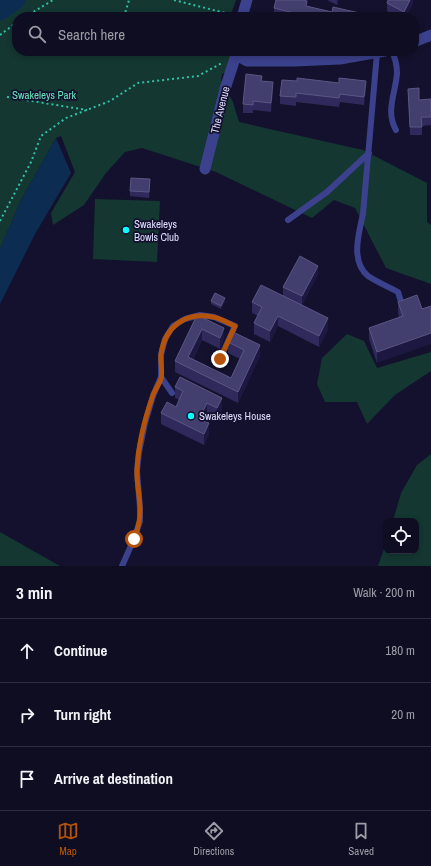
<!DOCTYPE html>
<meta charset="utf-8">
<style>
body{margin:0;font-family:"Archivo Narrow",sans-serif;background:#17162a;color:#f1f3f6}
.controls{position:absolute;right:12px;bottom:12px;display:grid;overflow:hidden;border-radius:8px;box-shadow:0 2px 6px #0003}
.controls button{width:36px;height:36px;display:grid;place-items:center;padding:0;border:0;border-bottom:1px solid #2e2d40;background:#0e0d22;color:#f1f3f6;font:20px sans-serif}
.stop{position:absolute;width:12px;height:12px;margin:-9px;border:3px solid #b45309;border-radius:50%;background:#fff}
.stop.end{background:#b45309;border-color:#fff;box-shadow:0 1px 4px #0008}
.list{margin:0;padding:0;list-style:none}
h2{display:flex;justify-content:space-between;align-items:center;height:52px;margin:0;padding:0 16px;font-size:17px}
h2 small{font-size:13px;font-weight:400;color:#9b9ca5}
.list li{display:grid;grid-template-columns:26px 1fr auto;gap:12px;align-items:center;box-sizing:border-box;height:64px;padding:0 16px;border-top:1px solid #2e2d40}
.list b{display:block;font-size:15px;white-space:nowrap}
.list em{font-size:13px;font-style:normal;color:#9b9ca5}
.icon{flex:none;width:22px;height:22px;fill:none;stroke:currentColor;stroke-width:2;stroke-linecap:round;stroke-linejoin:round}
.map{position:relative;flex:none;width:431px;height:566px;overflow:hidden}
.search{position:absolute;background:#0e0d22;box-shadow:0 2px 6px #0003;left:12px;right:12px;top:12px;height:44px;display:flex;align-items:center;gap:10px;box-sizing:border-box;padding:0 14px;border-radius:16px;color:#9b9ca5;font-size:15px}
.sheet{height:244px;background:#0e0d22}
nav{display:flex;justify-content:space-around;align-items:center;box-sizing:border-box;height:56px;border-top:1px solid #2e2d40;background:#0e0d22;font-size:11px;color:#9b9ca5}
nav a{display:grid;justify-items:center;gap:2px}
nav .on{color:#b45309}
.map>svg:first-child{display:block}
.green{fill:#143732}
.water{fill:#0c2d51}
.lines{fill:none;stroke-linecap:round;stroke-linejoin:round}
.river{stroke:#0c2d51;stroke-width:19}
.path{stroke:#2fc2a9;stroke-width:2;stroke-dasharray:2 3;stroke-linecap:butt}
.service{stroke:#3c418d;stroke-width:6}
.minor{stroke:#3c418d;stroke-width:11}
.wall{fill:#2f2a5b}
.shaded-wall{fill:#1c1841}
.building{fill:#423e6d;stroke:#5a5784}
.route{stroke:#b45309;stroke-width:5}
.poi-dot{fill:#09fffd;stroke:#13112d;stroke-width:1.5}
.labels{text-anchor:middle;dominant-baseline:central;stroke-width:3.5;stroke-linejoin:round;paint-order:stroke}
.park-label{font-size:11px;fill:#65e3b6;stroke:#13112d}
.street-label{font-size:11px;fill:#deddff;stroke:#13112d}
.poi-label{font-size:11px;fill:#deddff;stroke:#13112d;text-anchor:start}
</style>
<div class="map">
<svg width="431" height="566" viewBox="0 0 431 566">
<rect width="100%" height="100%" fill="#13112d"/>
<path class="green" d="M0,0H236L230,17H17V51H229L232,70L222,74L221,80L233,102L239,122L363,150L427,183V222L431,225V284L386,268L355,208L334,200L312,218L216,172L142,148L125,152L106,173L84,205L53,225L51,213L75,172L61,136L56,138L21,200L0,249Z
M95,199L160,201L157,262L93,259Z
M347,334L364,341L377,368L431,352V371L395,395L367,424L357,402H325L317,384L322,358Z
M431,454V566H378L386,543V551H416V521H393L401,493L417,465Z
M0,532L60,566H0Z"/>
<path class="water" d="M56,138L71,173L35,234L0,304V249L21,200Z"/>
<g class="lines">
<path class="river" d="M0,11L16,0"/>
<path class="path" d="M174,0L233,15
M25,17L53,0
M124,17L129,0
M0,35L17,22
M7,97L87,110
M0,221L31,162L41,136L66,118L110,101L138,83L198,76L222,63"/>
<path class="service" d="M392,51C395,58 397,66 397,73C396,92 385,111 396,130
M377,53L363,214C359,233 350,261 368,276C377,282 389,287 398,292L402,305
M288,220L327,192L369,153
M161,377L172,393
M122,566L134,539L140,521V508L137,471L139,452L145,423L153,396L161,377V355L165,339L173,326L185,319L200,315L214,317L235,326L220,359"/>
<path class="minor" d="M242,17L247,0
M414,42L431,35
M236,55L247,61H294L340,59L385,51
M205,169L225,89L236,55L235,51"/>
</g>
<path class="wall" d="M327,0H339L337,5Z
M413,0V4L405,17H398L387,11V3Z
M307,6L332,12L364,17H274V8Z
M282,80L366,89L364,105L340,102L339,107L296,102V106L280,104V96Z
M262,81L273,91L271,112L253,110V113H243V104Z
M408,89L419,100L431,99V125L422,126V135H410Z
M150,185L149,198L130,196V191Z
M318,274L302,305L328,329L319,347L278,326L270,342L254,334V323L258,316L252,313V302L283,295V287Z
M211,301H225L221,309L211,304Z
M398,302L422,309L377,363L369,339V328L399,317L398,313Z
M197,315L224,339L220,349L202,340L193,359L231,378L240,359L228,353V342L260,356L238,403L175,372V361Z
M175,387L222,409L217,419L207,414L204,421L209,434L204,445L161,424V413L176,407L179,400L175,398Z"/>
<path class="shaded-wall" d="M337,0H339L337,5Z
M410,0H413V4L405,17H404V12Z
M366,81V89L364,105V97Z
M273,82V91L271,112V103Z
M318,266V274L302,305V296Z
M225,298V301L221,309V306Z
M278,316V326L270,342V331Z
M328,318V329L319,347V336Z
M224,328V339L220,349V338Z
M202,329V340L188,368V357Z
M431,333V344L377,363V352Z
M260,345V356L238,403V392Z
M222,398V409L217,419V408Z
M207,403V414L199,430V419Z
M209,423V434L204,445V434Z"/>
<path class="building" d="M276,0H303L307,1L306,6L332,12L333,7L364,14V17H301L302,15L274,8Z
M388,0H410L404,12L387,3Z
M246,74L262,76L261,81L273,82L271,103L253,101V105L243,104Z
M297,78L339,83V78L366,81L364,97L340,94L339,98L296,93V97L280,96L282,80L297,81Z
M419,88V100L431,99V117H421L422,127H410L408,89Z
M131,178L150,179L149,192L130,191Z
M300,256L318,266L302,296L283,287Z
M261,285L328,318L319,336L278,316L270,331L254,323L262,307L252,302Z
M215,293L225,298L221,306L211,301Z
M417,295L422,309L431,306V333L377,352L369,328L403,316L398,302Z
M197,315L224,328L220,338L202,329L188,357L231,378L244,350L228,342L233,332L260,345L238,392L175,361Z
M180,377L222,398L217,408L207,403L199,419L209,423L204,434L161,413L167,402L176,407L183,391L175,387Z"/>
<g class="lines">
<path class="route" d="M134,539C136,534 138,528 139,522C143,505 136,487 137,470C138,446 145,418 153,395C155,390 159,384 161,379C163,371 160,362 161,354C165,327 185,311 213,317C220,318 228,323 235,326L220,359"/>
</g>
<g class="poi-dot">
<circle cx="126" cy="230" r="4"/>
<circle cx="191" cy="416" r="4"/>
</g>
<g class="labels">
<g class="park-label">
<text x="44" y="95">Swakeleys Park</text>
</g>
<g class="street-label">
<text transform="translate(220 110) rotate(-76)">The Avenue</text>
</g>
<g class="poi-label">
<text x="134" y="224">Swakeleys<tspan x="134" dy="13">Bowls Club</tspan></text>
<text x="199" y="416">Swakeleys House</text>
</g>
</g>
</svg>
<div class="controls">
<button><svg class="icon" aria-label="locate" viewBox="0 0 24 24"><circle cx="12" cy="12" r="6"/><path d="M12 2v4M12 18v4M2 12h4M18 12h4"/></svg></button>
</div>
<div class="stop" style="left:134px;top:539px"></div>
<div class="stop end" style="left:220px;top:359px"></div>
<div class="search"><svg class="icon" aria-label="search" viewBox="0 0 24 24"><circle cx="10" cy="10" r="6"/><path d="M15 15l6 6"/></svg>Search here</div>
</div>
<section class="sheet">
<h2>3 min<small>Walk · 200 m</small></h2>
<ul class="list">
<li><svg class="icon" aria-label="ahead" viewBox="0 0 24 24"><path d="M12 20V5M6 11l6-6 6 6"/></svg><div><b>Continue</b></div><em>180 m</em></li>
<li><svg class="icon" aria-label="right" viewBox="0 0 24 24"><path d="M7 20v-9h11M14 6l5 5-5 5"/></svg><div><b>Turn right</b></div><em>20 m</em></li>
<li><svg class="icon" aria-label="arrive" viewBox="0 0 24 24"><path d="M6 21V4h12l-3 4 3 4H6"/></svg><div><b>Arrive at destination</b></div></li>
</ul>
</section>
<nav>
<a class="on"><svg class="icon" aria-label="map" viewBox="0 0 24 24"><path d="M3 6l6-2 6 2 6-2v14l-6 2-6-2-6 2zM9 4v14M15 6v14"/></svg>Map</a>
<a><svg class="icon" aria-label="directions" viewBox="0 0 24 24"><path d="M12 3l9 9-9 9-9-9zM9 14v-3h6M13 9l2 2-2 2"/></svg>Directions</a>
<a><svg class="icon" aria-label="saved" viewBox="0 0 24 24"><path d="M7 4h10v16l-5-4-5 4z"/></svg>Saved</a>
</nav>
